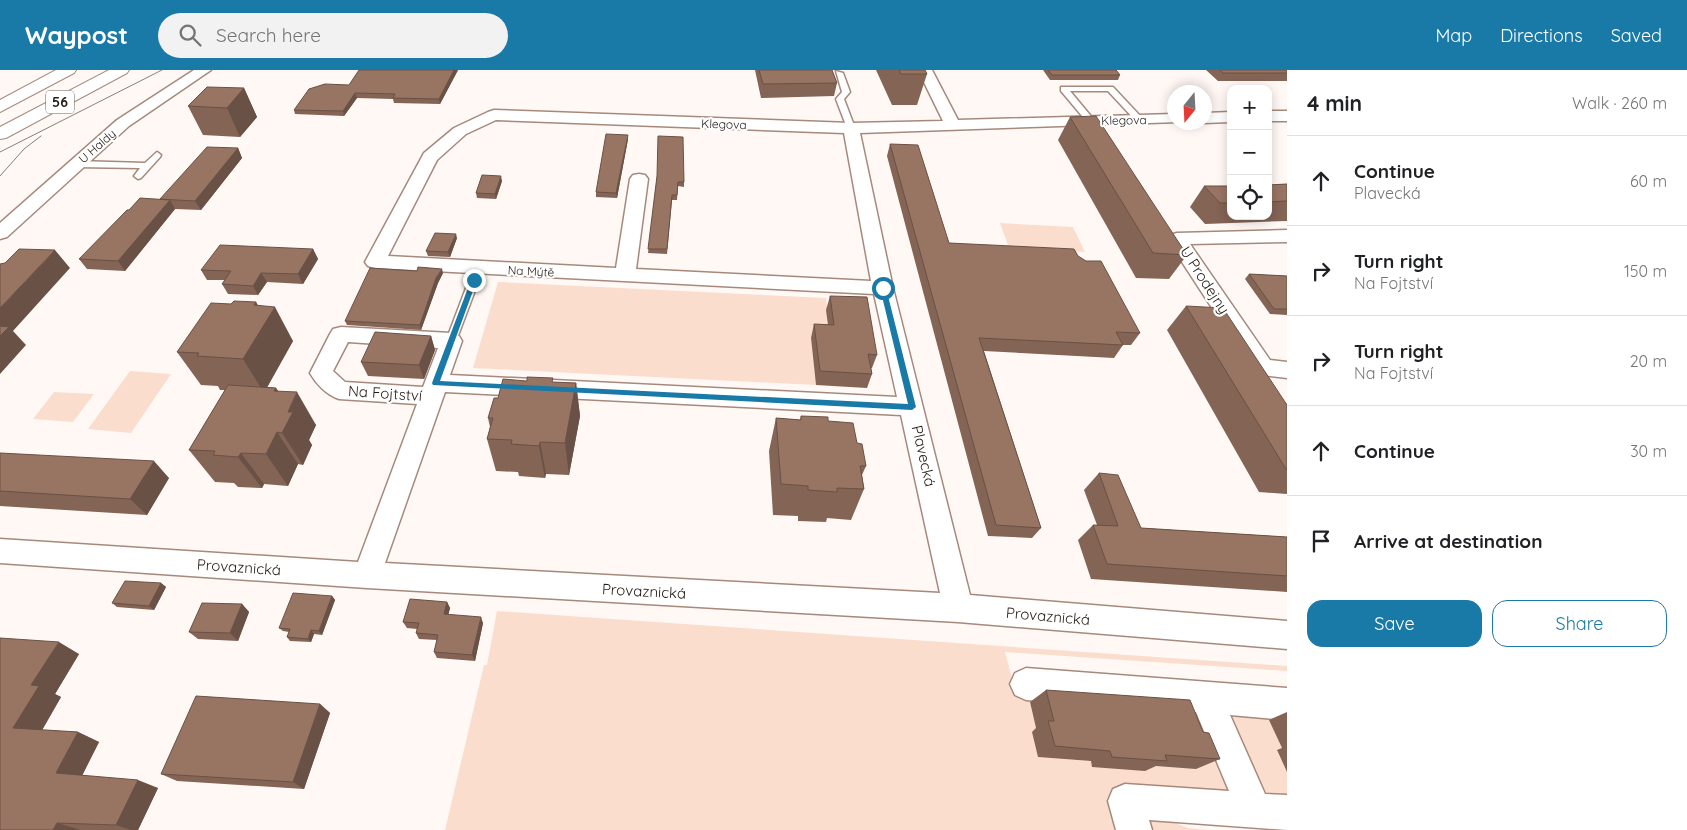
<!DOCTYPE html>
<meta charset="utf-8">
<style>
body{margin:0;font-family:Quicksand,sans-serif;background:#f2f2f2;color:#202124}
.controls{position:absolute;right:15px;top:15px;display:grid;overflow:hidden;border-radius:10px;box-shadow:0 2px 12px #0003}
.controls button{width:45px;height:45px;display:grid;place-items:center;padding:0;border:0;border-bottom:1px solid #e0e0e0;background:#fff;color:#202124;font:25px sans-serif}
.compass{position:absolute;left:1167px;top:15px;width:45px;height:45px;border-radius:50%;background:#fff;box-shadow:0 2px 12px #0003;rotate:198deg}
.stop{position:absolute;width:15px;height:15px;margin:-11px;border:4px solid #1a7aa7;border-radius:50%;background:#fff}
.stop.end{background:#1a7aa7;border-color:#fff;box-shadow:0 1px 5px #0008}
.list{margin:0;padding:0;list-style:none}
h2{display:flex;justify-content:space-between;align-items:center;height:65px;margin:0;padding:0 20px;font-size:21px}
h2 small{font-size:16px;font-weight:400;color:#757577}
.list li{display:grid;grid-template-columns:32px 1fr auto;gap:15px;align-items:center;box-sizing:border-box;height:90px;padding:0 20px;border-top:1px solid #e0e0e0}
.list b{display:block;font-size:19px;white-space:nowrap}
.list p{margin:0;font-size:16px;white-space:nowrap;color:#757577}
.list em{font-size:16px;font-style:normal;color:#757577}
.actions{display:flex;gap:10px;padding:15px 20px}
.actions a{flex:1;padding:11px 0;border:1px solid #1a7aa7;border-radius:15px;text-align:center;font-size:18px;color:#1a7aa7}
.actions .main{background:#1a7aa7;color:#fff}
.icon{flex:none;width:28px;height:28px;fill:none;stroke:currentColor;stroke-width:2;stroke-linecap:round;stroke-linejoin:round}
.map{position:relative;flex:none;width:1287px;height:760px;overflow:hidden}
header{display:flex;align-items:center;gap:30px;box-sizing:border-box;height:70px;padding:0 25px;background:#1a7aa7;color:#fff}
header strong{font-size:24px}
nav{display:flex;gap:28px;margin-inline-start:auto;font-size:18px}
.search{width:350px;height:45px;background:#f2f2f2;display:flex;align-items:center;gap:12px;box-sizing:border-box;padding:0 18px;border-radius:28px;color:#757577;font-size:19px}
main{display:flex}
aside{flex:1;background:#fff}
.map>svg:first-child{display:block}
.green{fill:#fbddce}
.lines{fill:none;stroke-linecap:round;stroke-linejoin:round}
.service-casing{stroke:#a6897c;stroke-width:3}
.minor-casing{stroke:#a6897c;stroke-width:3}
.trunk-casing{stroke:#a6897c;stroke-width:2}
.service{fill:#fff;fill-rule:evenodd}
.minor{fill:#fff;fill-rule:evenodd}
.trunk{fill:#fff;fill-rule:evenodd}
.tram{stroke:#887f7b;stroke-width:1}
.wall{fill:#836455}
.shaded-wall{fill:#6a5145}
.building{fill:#987463;stroke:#6a5145}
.route{fill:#1a7aa7}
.labels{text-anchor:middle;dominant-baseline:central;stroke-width:4.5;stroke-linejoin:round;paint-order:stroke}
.far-street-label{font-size:12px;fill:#241a14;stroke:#fff}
.shield{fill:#fff;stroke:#665f5a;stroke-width:1}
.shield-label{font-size:14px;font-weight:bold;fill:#241a14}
.street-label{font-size:15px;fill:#241a14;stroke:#fff}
</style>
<header>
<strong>Waypost</strong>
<div class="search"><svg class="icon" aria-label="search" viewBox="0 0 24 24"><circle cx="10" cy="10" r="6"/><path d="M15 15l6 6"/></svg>Search here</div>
<nav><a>Map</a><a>Directions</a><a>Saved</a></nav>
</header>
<main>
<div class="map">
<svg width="1287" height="760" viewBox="0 0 1287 760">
<rect width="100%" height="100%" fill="#fff8f5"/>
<path class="green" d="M1000,153L1073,157L1085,182L1009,178Z
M498,212L826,228L830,269H811L816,315L473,298Z
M130,301L171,304L131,363L88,359Z
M54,322L94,324L73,352L33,349Z
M497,541L1287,596V601L1005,582L1016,623L1029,628L1037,662L1038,687L1091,691L1093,697L1192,640L1198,643L1230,715L1228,721L1112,739L1116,760H445L484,595H487Z
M1231,645H1267L1283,680L1277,681L1287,702V728L1274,727L1261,720L1229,650Z
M1148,742L1188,758L1208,760H1140Z"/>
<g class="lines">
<defs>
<path id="service" d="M836,1L843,3L850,22L844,29L855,58L854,60L847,58L836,29L842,22Z
M1061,17H1113L1143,49L1136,51L1108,21H1070L1095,51L1088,53L1061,21Z
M157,82L161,85L160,87L141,108L138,109L134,106L140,98L76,97L72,94L76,91L145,93Z
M474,207L479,210L456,271L451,275L447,274L446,271L469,210Z"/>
<path id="minor" d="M194,0H211L129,56L7,167L0,169V153L117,50Z
M918,0H932L958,50L1174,44V52H1179L860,63L893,218L970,525L1287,551V579L958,552L367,518L0,493V469L358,492L417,334L339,329C327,325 316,314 310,303L330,264L333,259L341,257L451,263L459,266L462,271L450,305L897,327L874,224L375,198L368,196L365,192L424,83L454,58L488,42L494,40L851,53L943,51ZM496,50L844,63L871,211L636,199L648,109L645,105L639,104L633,105L630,109L616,198L388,186L437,90L466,64ZM348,272L438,278L423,317L345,312L333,301ZM445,322L901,345L940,523L385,493Z
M1268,41H1287V51H1268Z
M1231,42V52L1204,53L1203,52L1204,43Z
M1287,160V172L1190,174L1270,290L1287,292V308L1255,304L1167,169L1170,165L1177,163Z
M1026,598L1287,618V650L1230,645L1265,724L1287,725V760L1149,750L1152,760H1116L1108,731L1113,719L1125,714L1229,721L1196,642L1026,630L1015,625L1010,614L1015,603Z"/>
<path id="trunk" d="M56,0H76L74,3L0,42V30Z
M109,0H129L127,3L6,68L0,69V57Z"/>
</defs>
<use href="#service" class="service-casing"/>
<use href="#minor" class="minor-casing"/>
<use href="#trunk" class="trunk-casing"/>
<use href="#service" class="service"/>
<use href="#minor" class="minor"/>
<use href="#trunk" class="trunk"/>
<path class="tram" d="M0,82L162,0
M0,106L24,79L41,66"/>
</g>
<path class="wall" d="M458,0L440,34L394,33L393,29L357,28L344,46L295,44L294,40L349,15Z
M755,0H832L837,13L834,26L761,28Z
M876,0H925L927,4L917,35H892Z
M1043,0H1116L1120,5L1118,10H1050Z
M1206,0H1287V11H1218Z
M244,18L257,47L240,67L203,65L188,36Z
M1070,47L1187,185L1169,209L1136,208L1058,70Z
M628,69L617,128L596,127V122Z
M890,74L949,173L1078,186L1140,263L1131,275H1122H1123L1114,288L984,281L1041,458L1032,468L988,466L887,86Z
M238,78L242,88L201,140L175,139L125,201L87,199L79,189L129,140L160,129Z
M657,106L684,112V117L678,116L677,130H672L667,184L648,183Z
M502,111L496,129L477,128L476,123Z
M1287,114V151L1205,154L1190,137L1204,116H1231V146H1268V115Z
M457,168L450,187L428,186L426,181Z
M313,179L318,189L303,214L267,212L258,225L228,224L222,214L225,210H207L201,200Z
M443,203L438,213L421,260L347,255L345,251Z
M1249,204L1287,206V245L1270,244L1245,209Z
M830,226L877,285L872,298H871L872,304L867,318L816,315L811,268L814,254L828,255L826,240Z
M256,232L258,236L293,271L267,317L276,318L279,322L316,355L309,370L312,375L303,395L298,394L288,416L264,414L262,418L238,417L234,413L215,412L189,380L225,320H220L218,316L201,315L177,282L231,234Z
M1186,236L1287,335V424L1259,422L1167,260Z
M431,266L435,280L424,309L368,306L361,292Z
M554,312L576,313L580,346L569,405L546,404L545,408L519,406L518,402L496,401L487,369L490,357L488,348L498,328Z
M801,346L828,351L857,373L866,396L862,405L864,419L851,450L827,448L826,452L798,451V446L773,445L769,381L776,348L800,350Z
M0,383L169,408L147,445L0,436Z
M1099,403L1141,458L1287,467V522L1091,509L1078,470L1093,455H1097L1084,420Z
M161,513L166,517L154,540L117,537L112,533Z
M332,526L335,530L322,565L314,564L311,572L290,571L287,567L289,562L283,561L279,558Z
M447,532L450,538L448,545L483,553L475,591L437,588L434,582L437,570L419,569L416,563L417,559L407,558L403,552Z
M242,534L249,542L238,571L198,569L189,562Z
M0,568L79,584L55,624L61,627L42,660L78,662L99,672L82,705L158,718L138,760H0Z
M1046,620L1203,662L1220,689L1196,699L1156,696L1145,701L1092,697L1091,691L1038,687L1032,662L1036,658L1030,632Z
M320,634L330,643L304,719L177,711L161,704Z
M1287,642V702L1277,680L1282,678L1269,650Z"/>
<path class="shaded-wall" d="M454,0H458L440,34L439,29Z
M244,18L257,47L240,67L227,38Z
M355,23L357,28L344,46L343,41Z
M628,65V69L617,128L616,123Z
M238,78L242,88L201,140L195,131Z
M501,106L502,111L496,129L495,124Z
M170,130L175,139L125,201L118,191Z
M456,164L457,168L450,187L448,182Z
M313,179L318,189L303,214L298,204Z
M55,180L70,198L13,261L26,275L0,304V238Z
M442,199L443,203L438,213L421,260L420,255L436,208Z
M261,203L267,212L258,225L253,216Z
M256,232L266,251L275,237L293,271L264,323L243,289L254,235Z
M431,266L435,280L424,309L419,295Z
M576,313L580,346L569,405L565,373Z
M276,318L289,339L297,322L316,355L309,370L312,375L303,395L282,363L274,321Z
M277,362L298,394L288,416L266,384Z
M540,372L546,404L545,408L539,376Z
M241,383L264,414L262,418L238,387Z
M154,391L169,408L147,445L130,429Z
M161,513L166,517L154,540L149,536Z
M332,526L335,530L322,565L319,561Z
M447,532L450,538L447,550L444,544Z
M242,534L249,542L238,571L230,563Z
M481,547L483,553L475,591L472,585Z
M311,560L314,564L311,572L308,569Z
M59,572L79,584L55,624L61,627L37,669L13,658L31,615Z
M320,634L330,643L304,719L293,712Z
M78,662L99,672L79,712L56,703Z
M138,710L158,718L138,760H131L116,755Z
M57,753L81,760H53Z"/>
<path class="building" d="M359,0H454L439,29L393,28L395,24L355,23L343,41L294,40L309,19L325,14L349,15Z
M759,0H832L837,13L763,14Z
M899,0H925L927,4H901Z
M1048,0H1116L1120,5H1052Z
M1220,0H1287V3H1223Z
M207,17L244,18L227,38L188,36Z
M1096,46L1187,185L1153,183L1070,47Z
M606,64L628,65L616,123L596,122Z
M658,66L683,67L684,112H678L677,125H672L667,179H648L657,106Z
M890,74L918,75L949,173L1074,179L1078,186L1086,191H1101L1140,263L1116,262L1123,275L979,268L1041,458L996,455Z
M207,77L238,78L195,131L160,129Z
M482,105L501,106L495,124L476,123Z
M1287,114V131L1268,132V115Z
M1204,116H1231V133H1220Z
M140,128L170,130L118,191L79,189L127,140H129Z
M435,163L456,164L448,182L426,181Z
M220,175L313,179L298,204L261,203L253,216L222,214L231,201L201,200Z
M19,179L55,180L0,238V194L5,193Z
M418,197L442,199L436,208L420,255L345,251L370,198L417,201Z
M1249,204L1287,206V239H1274Z
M830,226L867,227L877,285L868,284L872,304L820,301L814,254L834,255Z
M234,231L256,232L254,235L275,237L243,289L197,286L199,283L177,282L211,233L231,234Z
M1186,236L1223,238L1287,335V400L1286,399Z
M0,256L9,257L0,266Z
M375,262L431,266L419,295L361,292Z
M527,307L553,308L552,312L576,313L565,373L540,372L539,376L511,374L512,370L487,369L493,348H488L494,328H498L503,309L527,311Z
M228,315L276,318L274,321L297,322L288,342H293L282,363L277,362L266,384L241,383L238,387L213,385L215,381L189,380Z
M801,346L828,347V351L853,353L857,373L862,374L866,396H860L864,419L837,418V422L808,420V416L781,414L776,348L801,350Z
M0,383L154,391L130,429L0,421Z
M1099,403L1118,405L1141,458L1287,467V506L1107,494L1093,455L1118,456Z
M125,511L161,513L149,536L112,533Z
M293,523L332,526L319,561L311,560L308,569L287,567L290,559L279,558Z
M410,529L447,532L444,544L481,547L472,585L434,582L438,565L416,563L419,553L403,552Z
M202,533L242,534L230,563L189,562Z
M0,568L59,572L31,615L39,616L13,658L78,662L56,703L138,710L116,755L57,753L53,760H0Z
M1046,620L1190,630L1203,662L1209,663L1220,689L1165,685L1167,691L1112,687L1110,681L1055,676L1048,651H1054Z
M196,626L320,634L293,712L161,704Z"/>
<path class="route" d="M474,207L477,210L440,311L908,334L880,218L883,216L886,218L916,337L912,340L433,315L432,313L471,210Z"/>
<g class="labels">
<g class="far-street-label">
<text transform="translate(1124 50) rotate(-1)">Klegova</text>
<text transform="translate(724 54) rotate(2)">Klegova</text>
<text transform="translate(97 76) rotate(-41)">U Haldy</text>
<text transform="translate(531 201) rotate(3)">Na Mýtě</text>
</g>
<rect class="shield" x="46" y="20.5" width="28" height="23" rx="4"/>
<g class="shield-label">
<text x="60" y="32">56</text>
</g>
<g class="street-label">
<text transform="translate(1205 210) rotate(57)">U Prodejny</text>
<text transform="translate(385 323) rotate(4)">Na Fojtství</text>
<text transform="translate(924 386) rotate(77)">Plavecká</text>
<text transform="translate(239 497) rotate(4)">Provaznická</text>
<text transform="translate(644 521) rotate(3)">Provaznická</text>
<text transform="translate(1048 546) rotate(5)">Provaznická</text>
</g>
</g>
</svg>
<div class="controls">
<button>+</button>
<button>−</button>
<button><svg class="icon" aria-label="locate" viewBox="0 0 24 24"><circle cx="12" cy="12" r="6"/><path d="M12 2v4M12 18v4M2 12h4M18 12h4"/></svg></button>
</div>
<svg class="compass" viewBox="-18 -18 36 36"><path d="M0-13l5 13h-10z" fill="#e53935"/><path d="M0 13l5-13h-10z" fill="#757577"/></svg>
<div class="stop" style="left:883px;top:218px"></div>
<div class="stop end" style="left:474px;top:210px"></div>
</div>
<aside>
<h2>4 min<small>Walk · 260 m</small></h2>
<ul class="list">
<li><svg class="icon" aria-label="ahead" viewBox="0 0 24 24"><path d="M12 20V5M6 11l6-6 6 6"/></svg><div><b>Continue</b><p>Plavecká</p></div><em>60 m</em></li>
<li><svg class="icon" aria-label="right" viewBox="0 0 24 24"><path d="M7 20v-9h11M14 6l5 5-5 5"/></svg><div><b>Turn right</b><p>Na Fojtství</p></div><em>150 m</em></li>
<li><svg class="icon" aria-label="right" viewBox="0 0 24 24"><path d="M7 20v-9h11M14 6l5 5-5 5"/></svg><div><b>Turn right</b><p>Na Fojtství</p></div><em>20 m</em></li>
<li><svg class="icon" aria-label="ahead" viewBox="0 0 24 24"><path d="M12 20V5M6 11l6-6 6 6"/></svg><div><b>Continue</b></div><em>30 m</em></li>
<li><svg class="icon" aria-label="arrive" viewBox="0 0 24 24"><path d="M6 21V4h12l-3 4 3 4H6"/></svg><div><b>Arrive at destination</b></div></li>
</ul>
<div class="actions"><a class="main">Save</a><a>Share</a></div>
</aside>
</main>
